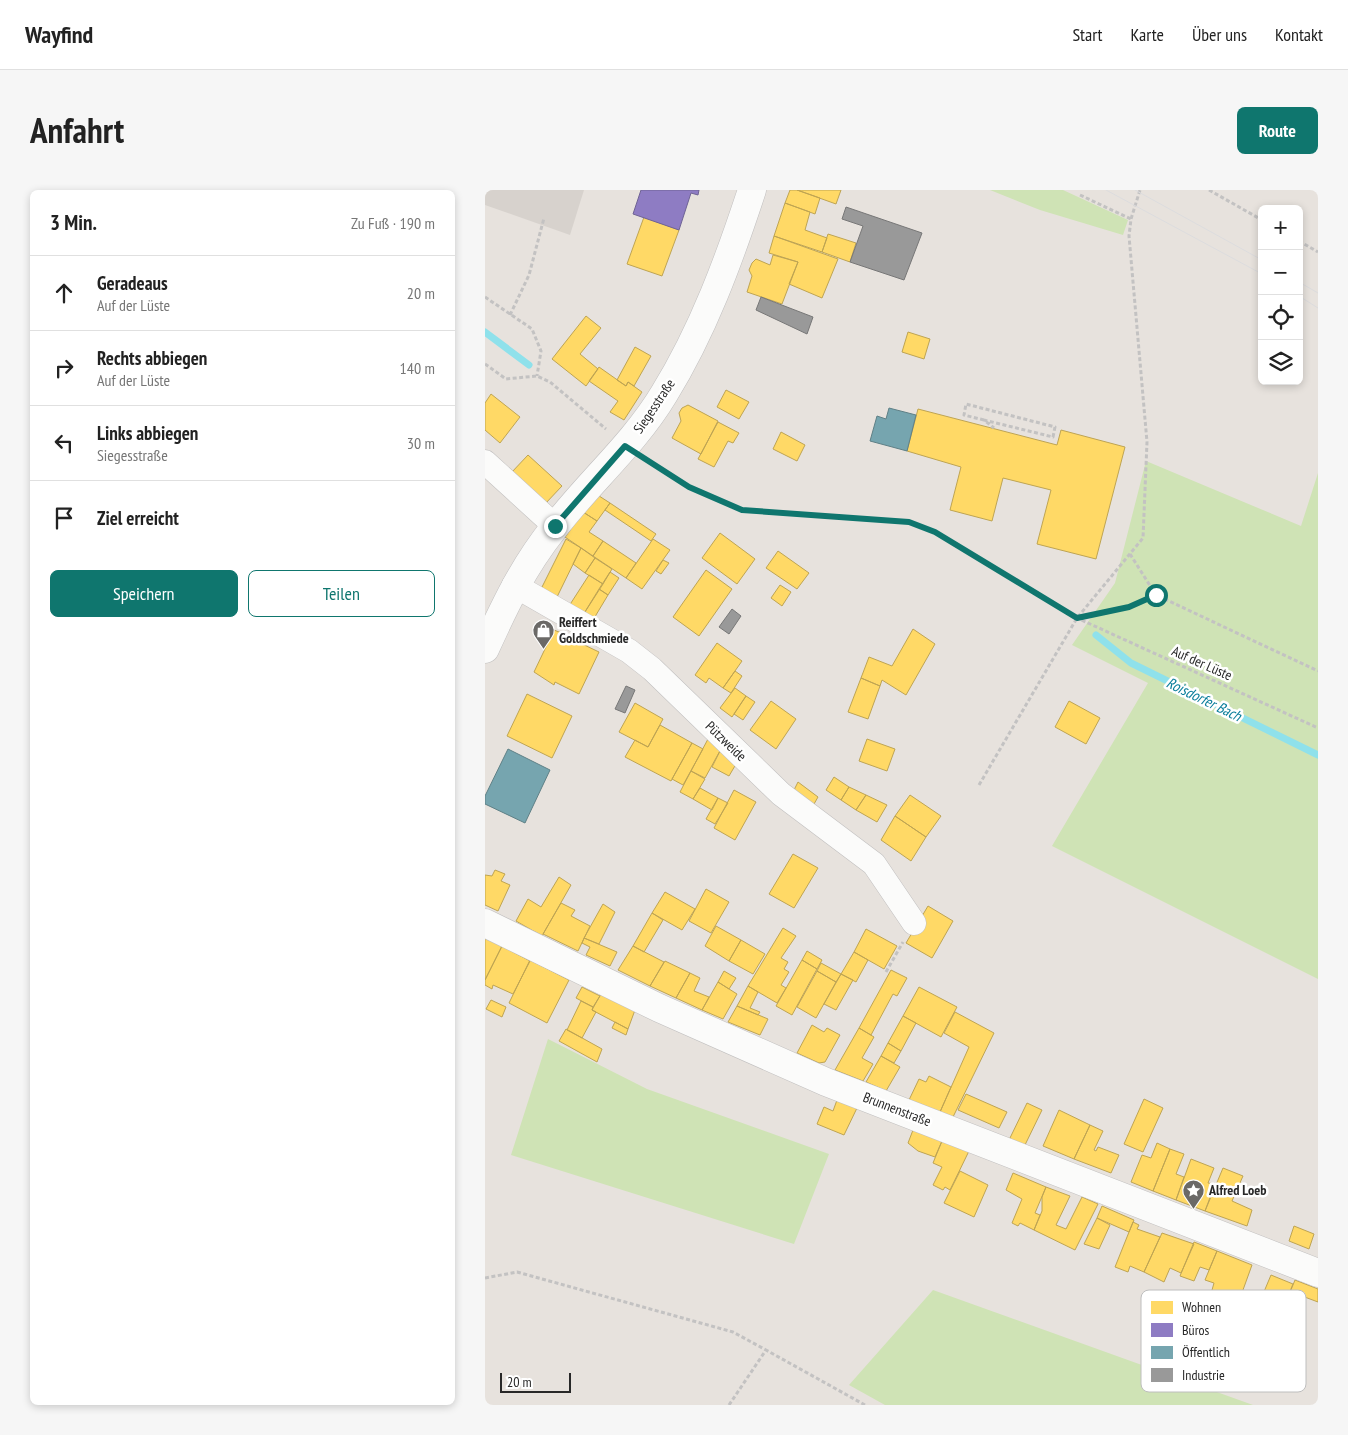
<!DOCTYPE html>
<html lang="de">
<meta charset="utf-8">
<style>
body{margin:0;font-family:"PT Sans Narrow",sans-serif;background:#f6f6f6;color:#222}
.controls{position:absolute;right:15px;top:15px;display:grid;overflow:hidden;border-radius:8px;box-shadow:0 2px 8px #0003}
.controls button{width:45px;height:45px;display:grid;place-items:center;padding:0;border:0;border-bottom:1px solid #e0e0e0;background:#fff;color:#222;font:25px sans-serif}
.scale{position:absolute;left:15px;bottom:12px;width:71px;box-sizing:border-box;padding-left:5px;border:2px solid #282828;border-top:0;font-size:14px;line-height:18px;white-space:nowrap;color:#282828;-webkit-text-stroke:4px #fff;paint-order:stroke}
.stop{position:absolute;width:15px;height:15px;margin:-11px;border:4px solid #0f766e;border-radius:50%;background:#fff}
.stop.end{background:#0f766e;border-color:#fff;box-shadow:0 1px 5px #0008}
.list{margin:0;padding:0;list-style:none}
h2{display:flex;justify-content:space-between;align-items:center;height:65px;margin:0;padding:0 20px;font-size:21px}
h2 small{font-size:16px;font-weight:400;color:#767676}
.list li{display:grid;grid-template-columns:32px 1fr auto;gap:15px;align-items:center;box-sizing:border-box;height:75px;padding:0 20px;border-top:1px solid #e0e0e0}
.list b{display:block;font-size:19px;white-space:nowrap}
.list p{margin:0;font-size:16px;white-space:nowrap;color:#767676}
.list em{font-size:16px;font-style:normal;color:#767676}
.actions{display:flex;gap:10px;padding:15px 20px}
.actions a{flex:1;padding:11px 0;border:1px solid #0f766e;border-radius:8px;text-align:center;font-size:18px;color:#0f766e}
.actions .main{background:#0f766e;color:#fff}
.icon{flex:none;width:28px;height:28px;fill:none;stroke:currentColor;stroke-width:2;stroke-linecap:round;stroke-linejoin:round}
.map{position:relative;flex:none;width:833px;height:1215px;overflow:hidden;border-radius:8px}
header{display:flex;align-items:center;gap:30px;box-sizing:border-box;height:70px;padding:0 25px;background:#fff;border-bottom:1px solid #e0e0e0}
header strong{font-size:24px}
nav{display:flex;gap:28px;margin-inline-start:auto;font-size:18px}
.intro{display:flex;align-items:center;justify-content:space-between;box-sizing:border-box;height:120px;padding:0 30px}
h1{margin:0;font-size:35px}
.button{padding:12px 22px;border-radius:8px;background:#0f766e;color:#fff;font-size:18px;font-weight:700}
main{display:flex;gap:30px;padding:0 30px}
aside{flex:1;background:#fff;border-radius:8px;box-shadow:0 2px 8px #0003}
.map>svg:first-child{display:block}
.green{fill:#cfe3b5}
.plaza{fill:#d7d2cd}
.homes{fill:#ffd966;stroke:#bea453}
.offices{fill:#8e7cc3;stroke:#6f6394}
.public{fill:#76a5af;stroke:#5f8086}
.industry{fill:#999;stroke:#777}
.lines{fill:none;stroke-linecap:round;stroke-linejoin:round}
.stream{stroke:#8fe1eb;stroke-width:7}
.minor-casing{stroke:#c0bfbf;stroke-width:25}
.tertiary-casing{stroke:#c0bfbf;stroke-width:29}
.path{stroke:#c3c2c2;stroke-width:3;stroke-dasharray:4 2.5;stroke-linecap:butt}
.minor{stroke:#fbfbfa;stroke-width:24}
.tertiary{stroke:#fbfbfa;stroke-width:28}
.tram{stroke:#dcdcde;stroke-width:1}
.route{stroke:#0f766e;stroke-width:6}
.labels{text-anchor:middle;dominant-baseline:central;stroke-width:5;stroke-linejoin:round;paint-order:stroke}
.street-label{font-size:14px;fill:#282828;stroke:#fff}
.poi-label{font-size:14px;font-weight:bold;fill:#282828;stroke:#fff;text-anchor:start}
.water-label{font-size:15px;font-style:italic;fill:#0a7e9b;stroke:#fff}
.key{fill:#fff;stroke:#bebebe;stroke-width:1}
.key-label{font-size:14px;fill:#282828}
</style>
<header>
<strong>Wayfind</strong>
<nav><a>Start</a><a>Karte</a><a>Über uns</a><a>Kontakt</a></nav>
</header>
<div class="intro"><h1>Anfahrt</h1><a class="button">Route</a></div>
<main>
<aside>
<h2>3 Min.<small>Zu Fuß · 190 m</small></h2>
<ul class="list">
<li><svg class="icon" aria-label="ahead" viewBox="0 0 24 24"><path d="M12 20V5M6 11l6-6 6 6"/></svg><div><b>Geradeaus</b><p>Auf der Lüste</p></div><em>20 m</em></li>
<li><svg class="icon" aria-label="right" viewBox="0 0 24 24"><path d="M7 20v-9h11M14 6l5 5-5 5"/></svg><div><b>Rechts abbiegen</b><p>Auf der Lüste</p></div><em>140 m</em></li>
<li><svg class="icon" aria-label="left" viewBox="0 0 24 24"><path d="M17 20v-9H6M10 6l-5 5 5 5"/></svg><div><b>Links abbiegen</b><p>Siegesstraße</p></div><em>30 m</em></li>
<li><svg class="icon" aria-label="arrive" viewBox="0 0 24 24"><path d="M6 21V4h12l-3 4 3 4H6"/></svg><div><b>Ziel erreicht</b></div></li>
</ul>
<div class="actions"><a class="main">Speichern</a><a>Teilen</a></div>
</aside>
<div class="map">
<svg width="833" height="1215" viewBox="0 0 833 1215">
<rect width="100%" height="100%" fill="#e7e2dd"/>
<path class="green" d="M505,0H578L643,30L638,45L555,20Z
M661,271L816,336L833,283V789L567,656L663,493L587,455L630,393Z
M63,849L162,899L344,964L309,1054L26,965Z
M448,1100L768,1215H769H400L364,1195Z"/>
<path class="plaza" d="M0,0H99L85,45L0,15Z"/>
<path class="homes" d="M305,0H312L335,8L330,24L300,13Z
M312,0H356L351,14Z
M300,13L325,22L320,40L342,48L337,62L289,46Z
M159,27L194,40L177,86L142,74Z
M343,44L371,53L365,72L337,62Z
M289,46L353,69L337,108L304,94L313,72L284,63Z
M288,65L313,72L297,114L262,102L267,86L264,80L267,73L271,69L285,75Z
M101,126L116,138L95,164L113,179L101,196L67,169Z
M423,142L445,149L439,169L417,162Z
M150,157L166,166L149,196L143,192L141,196L132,190Z
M114,177L141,196L143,192L157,202L139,230L125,222L133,211L104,191Z
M241,200L264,212L254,229L232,217Z
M6,204L35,227L15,253L0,240V213Z
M203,215L233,231L216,264L187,248L196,231L194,223L197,218Z
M433,219L572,255L576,240L640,257L611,369L552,354L566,300L518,288L507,331L465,320L476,277L422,261Z
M233,232L254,243L248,253L243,251L229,277L213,269Z
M296,242L320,255L312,271L288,259Z
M43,265L77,296L60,314L26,283Z
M111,304L125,313L112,331L98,322Z
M125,313L171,344L166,351L120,320Z
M98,322L112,331L104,342L118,351L108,366L80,347Z
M235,343L270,369L252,394L217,368Z
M81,349L96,358L72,407L56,399Z
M168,349L185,360L157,399L141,388Z
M118,351L151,373L141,388L108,366Z
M96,358L110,368L100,383L88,374Z
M293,361L324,383L312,399L281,378Z
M110,368L127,379L118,394L100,383Z
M178,370L184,373L176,384L171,381Z
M221,380L247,399L214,446L188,427Z
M125,382L134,388L123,405L114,399Z
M104,385L118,394L98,425L84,416Z
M295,395L306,402L297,416L286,408Z
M114,399L123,405L108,430L98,425Z
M428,439L450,454L421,505L397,490L395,496L376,488L384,467L407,476Z
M69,440L94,450L93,452L114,462L94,504L70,492L69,495L49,482Z
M232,453L257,471L238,498L224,488L221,493L210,485Z
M250,481L257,486L246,503L238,498Z
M376,488L395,496L383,529L363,522Z
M250,498L261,506L247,527L235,518Z
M42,504L87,526L67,568L22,546Z
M261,506L270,512L258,530L249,524Z
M286,511L311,529L291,559L265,540Z
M584,511L615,528L601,554L570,537Z
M150,513L178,529L163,557L134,542Z
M175,535L207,553L186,591L140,567L150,550L163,557Z
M223,549L236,559L220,588L206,581Z
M382,549L410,559L402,581L374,571Z
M207,553L218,559L198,595L187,589Z
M236,559L254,569L244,586L227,577Z
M206,581L220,589L208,609L195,602Z
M349,587L364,597L356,610L341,600Z
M313,592L333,607L325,621L306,606Z
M364,597L381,605L371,620L356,610Z
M215,598L233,608L227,620L208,609Z
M249,600L271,612L250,650L229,638Z
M381,605L402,615L392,632L371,620Z
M425,605L456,626L441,647L410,626Z
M233,608L243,613L230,634L221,629Z
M410,626L441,647L426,671L396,650Z
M308,664L333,678L309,718L284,704Z
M10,680L20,684L16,691L25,695L13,721L0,715V685L7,686Z
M74,687L86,695L57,746L31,731L43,709L56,717Z
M221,699L244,712L226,743L204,731Z
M180,702L210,719L197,740L167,723Z
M76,713L90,720L86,726L105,736L93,761L58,744Z
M118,714L130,722L114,754L99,748Z
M443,716L468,731L447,768L421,753Z
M167,723L178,730L159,762L148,756Z
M231,736L256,750L244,771L220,756Z
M298,738L311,746L296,768L303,772L299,779L304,782L296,795L301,798L292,813L263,796Z
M381,739L412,756L399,779L369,762Z
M0,748L17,756L0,790Z
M99,748L132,762L125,776L101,765L105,757L97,753Z
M256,750L280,764L268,784L244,771Z
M17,756L45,771L28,804L8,795L7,799L0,795V790Z
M148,756L179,772L165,796L133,780Z
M322,761L337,770L332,779L317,770Z
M369,762L383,770L371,792L356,784Z
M45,770L84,790L62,833L24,813Z
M317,770L332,779L307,825L291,816Z
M180,771L205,783L191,808L165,796Z
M336,773L356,784L351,792L332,781Z
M406,780L422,788L412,806L408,804L386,845L374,838Z
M239,781L251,788L244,799L233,792Z
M332,781L351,792L331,828L312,817Z
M205,783L215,788L209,801L224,807L217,820L191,808Z
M356,784L368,790L351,820L339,814Z
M233,792L252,804L238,829L217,820Z
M263,796L273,802L265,818L275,822L273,825L252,816Z
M97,797L115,806L108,817L91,808Z
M434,797L472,817L456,847L418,826Z
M117,802L150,820L143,839L107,820Z
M6,810L21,817L17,827L1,819Z
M96,811L108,817L107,820L111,822L97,848L82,840Z
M252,816L283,829L275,845L243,832Z
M470,822L509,843L468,927L455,922L484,857L459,843Z
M418,826L431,833L416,861L403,853Z
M130,832L143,839L141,845L127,838Z
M327,835L339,842L342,838L355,845L340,872L334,873L312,863Z
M374,838L389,847L377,868L388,874L378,891L350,880Z
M81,839L117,859L112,872L74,851Z
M403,853L416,861L409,873L396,866Z
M396,866L415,877L401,901L381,892Z
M444,886L466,897L455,922L424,910L434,889L441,892Z
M481,904L522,922L514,938L473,920Z
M659,909L678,918L658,962L639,954Z
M352,910L372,918L359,945L332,934L339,917L348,921Z
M542,913L557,920L539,957L524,950Z
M574,920L605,935L589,969L558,956Z
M605,935L618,941L609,960L611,961L613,957L634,965L626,983L589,969Z
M428,940L457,951L450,967L433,961L423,953Z
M457,951L484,961L465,1000L460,997L458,1000L448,995L457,977L448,973Z
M672,953L685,959L668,1001L646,992L657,965L666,968Z
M685,959L699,964L691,984L699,987L691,1010L668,1001Z
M706,969L729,978L723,993L730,994L720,1021L691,1010Z
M738,978L758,986L747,1011L767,1020L762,1036L720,1021Z
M475,981L503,995L489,1027L459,1013Z
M528,983L561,997L550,1023L555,1025L549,1040L535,1033L533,1036L527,1033L537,1009L521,1000Z
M561,997L585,1006L571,1035L581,1039L597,1007L613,1014L590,1060L549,1040L557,1021V1007Z
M617,1016L649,1030L644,1042L612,1028Z
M612,1028L625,1035L614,1059L599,1054Z
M648,1032L654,1035L652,1039L675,1047L659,1082L645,1076L643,1082L630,1077Z
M809,1036L829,1044L824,1059L804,1051Z
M677,1043L709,1054L696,1083L685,1078L679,1092L659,1082Z
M709,1052L732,1061L724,1080L715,1077L709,1091L695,1086Z
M732,1061L767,1075L754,1111L727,1100L729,1093L720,1090Z
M786,1085L808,1094L795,1125L773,1116Z
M810,1090L833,1099V1112L817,1106L813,1116L801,1112Z"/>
<path class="offices" d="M156,0H214L213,5L206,3L194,40L148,24Z"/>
<path class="public" d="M404,218L431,225L422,261L385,251L392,226L401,229Z
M23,559L65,580L40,633L0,614V606Z"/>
<path class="industry" d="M361,17L437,43L419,90L365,72L378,36L357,29Z
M276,107L328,127L322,144L271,120Z
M247,419L256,426L244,444L234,437Z
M141,496L150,500L140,523L130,519Z"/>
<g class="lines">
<path class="stream" d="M0,142L44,175
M611,445L646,473L833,565"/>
<defs>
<path id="minor" d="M0,272L70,336
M29,395L144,461L167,479L296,604L389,674L429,733"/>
<path id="tertiary" d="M0,459C20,415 38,377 69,338C104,292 149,254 179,204C218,141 244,70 267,0
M0,733L174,818L341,892L833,1083"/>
</defs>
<use href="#minor" class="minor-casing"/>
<use href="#tertiary" class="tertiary-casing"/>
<path class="path" d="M724,0L777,30
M595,5L646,29
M814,51L833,62
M0,107L47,139L56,161L52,186
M25,125L44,85L59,28
M0,174L21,189L52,186L65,192L121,239
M499,230L479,225L481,214L570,237L568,247L499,230L509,238
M162,270L204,297L257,321L424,332L450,342L592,428L833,538
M645,364L671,405
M593,428L644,417L671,405L833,481
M494,595L592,428L658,348L662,252L644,46L646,29L655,0
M401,782L418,752
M0,1088L32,1082L248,1142L281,1160
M244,1215L281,1160L380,1215"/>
<use href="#minor" class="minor"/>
<use href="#tertiary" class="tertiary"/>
<path class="tram" d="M621,0L777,84
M650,0L777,70
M814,92L833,103
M814,106L833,118"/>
</g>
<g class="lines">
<path class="route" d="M70,336L140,256L204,297L257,320L424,332L450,342L592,428L644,417L671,405"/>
</g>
<defs>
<symbol id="shop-pin" viewBox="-11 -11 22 30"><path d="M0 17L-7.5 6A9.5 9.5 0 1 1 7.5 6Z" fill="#6b6967" stroke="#fff"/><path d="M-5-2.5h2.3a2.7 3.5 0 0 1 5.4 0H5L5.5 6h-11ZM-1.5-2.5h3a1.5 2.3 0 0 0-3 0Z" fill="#fff"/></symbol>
<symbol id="sight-pin" viewBox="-11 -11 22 30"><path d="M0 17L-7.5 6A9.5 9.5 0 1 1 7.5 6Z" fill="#6b6967" stroke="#fff"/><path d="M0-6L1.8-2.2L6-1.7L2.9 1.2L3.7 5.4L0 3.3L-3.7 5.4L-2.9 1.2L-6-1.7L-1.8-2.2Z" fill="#fff"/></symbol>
</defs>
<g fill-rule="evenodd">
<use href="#shop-pin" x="46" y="428" width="25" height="34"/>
<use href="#sight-pin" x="696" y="988" width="25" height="34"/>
</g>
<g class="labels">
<g class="street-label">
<text transform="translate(169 216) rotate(-56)">Siegesstraße</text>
<text transform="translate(717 473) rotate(24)">Auf der Lüste</text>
<text transform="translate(241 551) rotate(44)">Pützweide</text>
<text transform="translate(412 919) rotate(21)">Brunnenstraße</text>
</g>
<g class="poi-label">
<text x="74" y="432">Reiffert<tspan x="74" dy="16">Goldschmiede</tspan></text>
<text x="724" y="1000">Alfred Loeb</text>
</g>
<g class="water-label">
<text transform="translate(719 509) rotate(26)">Roisdorfer Bach</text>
</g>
</g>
<rect x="656" y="1100" width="165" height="102" rx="8" class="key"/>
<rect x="666" y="1111" width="22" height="13" fill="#ffd966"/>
<rect x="666" y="1133" width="22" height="14" fill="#8e7cc3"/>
<rect x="666" y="1156" width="22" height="13" fill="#76a5af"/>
<rect x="666" y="1178" width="22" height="14" fill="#999"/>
<g class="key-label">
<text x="697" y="1122">Wohnen</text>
<text x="697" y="1145">Büros</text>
<text x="697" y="1167">Öffentlich</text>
<text x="697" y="1190">Industrie</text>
</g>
</svg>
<div class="controls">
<button>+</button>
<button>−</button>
<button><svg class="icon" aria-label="locate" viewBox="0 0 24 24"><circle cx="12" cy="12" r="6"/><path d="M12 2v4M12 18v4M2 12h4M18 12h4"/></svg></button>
<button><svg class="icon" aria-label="layers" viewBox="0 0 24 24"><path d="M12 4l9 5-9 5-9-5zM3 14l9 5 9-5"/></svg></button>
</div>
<div class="scale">20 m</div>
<div class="stop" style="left:671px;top:405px"></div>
<div class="stop end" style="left:70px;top:336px"></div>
</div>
</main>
